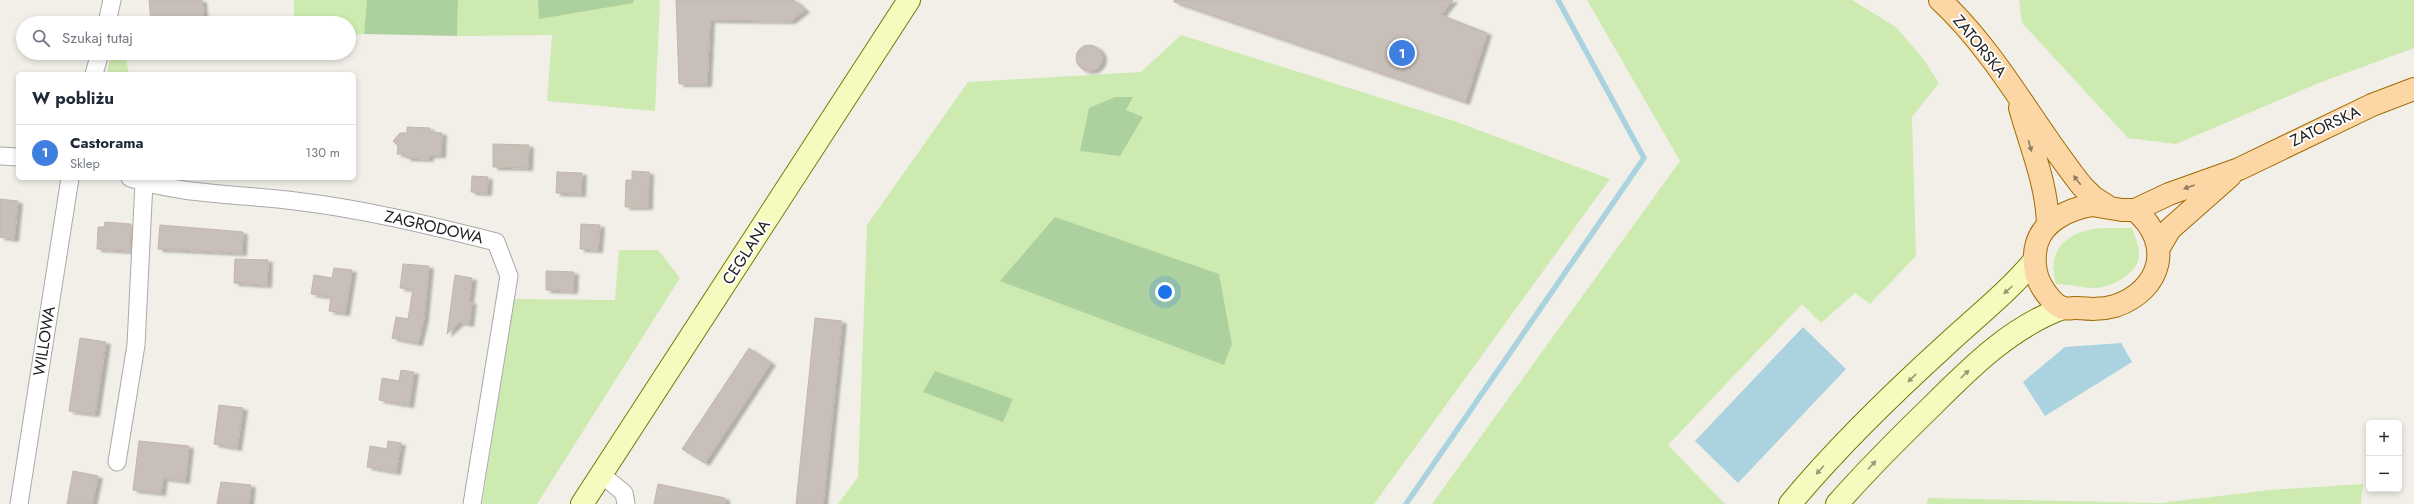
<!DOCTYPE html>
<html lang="pl">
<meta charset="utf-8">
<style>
body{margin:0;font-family:Jost,sans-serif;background:#f2f2f3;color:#1f2937}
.controls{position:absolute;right:12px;bottom:12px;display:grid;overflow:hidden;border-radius:6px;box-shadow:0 2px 6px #0003}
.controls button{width:36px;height:36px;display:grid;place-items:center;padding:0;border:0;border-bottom:1px solid #e0e1e3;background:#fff;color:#1f2937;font:20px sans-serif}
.you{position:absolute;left:1165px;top:292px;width:14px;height:14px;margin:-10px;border:3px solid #fff;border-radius:50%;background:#1a73e8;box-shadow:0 0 0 6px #1a73e833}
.badge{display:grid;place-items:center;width:26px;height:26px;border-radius:50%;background:#1a73e8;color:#fff;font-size:13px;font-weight:700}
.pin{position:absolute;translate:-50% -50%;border:2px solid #fff;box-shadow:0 1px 4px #0006}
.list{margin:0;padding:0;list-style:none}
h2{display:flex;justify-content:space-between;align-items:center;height:52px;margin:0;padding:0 16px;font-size:17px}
h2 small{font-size:13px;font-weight:400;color:#747a83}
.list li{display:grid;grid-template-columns:26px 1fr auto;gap:12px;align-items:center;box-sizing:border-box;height:56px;padding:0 16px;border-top:1px solid #e0e1e3}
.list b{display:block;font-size:15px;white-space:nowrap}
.list p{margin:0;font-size:13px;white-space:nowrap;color:#747a83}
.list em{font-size:13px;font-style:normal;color:#747a83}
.icon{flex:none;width:22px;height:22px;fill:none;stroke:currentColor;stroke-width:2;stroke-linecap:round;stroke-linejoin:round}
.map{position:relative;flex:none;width:2414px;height:504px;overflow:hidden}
.search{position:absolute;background:#fff;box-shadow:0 2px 6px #0003;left:16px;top:16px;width:340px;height:44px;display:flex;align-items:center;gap:10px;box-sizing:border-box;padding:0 14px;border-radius:22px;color:#747a83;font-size:15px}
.panel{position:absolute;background:#fff;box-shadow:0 2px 6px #0003;left:16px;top:72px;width:340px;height:108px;border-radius:6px}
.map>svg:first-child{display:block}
.grass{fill:#cdebb0}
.forest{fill:#add19e}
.water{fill:#aad3df}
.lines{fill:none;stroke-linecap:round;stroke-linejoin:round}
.stream{stroke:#aad3df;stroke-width:5.5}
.building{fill:#c7bfb8;stroke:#c4b6ab;filter:url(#shadow)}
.street-casing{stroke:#a9a9a9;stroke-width:19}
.secondary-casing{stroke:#707d05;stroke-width:24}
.primary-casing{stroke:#a06b00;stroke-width:24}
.street{stroke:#fff;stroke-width:17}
.secondary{stroke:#f7fabf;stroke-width:22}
.primary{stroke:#fcd6a4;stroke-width:22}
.oneway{fill:#8f7c63}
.oneway2{fill:#979978}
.labels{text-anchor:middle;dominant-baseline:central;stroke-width:4;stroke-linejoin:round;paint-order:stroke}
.street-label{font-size:16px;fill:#222;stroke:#fff}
</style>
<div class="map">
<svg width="2414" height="504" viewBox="0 0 2414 504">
<defs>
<filter id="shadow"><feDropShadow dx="4.5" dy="2.5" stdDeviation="1" flood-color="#0004"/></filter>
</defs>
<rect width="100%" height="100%" fill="#f2efe9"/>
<path class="grass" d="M294,0H367L364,34L349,35V23H294Z
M458,0H660L655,111L547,101L552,35L457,36Z
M1587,0H1852L1896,27L1924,60L1939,83L1912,117L1916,256L1870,304L1855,293L1821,323L1802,304L1668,445L1725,504H1432L1680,161Z
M2019,0H2414V48L2319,83L2176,144L2128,138L2022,23Z
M1181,35L1454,121L1610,179L1374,504H838L858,477L867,225L968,82L1141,72Z
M125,54L129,74H107L110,58Z
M2102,228H2132C2135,237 2140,247 2139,257C2136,275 2111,287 2096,288C2083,288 2069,284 2056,284C2046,248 2068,231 2102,228Z
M619,250H658L680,278L537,504H482L514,299L615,300Z
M2363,484L2361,504H1927L1928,498L2160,503L2270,490Z"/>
<path class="forest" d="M367,0H458L457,36L364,34Z
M538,0H634L633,3L539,19Z
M1115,97H1133L1126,110L1143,117L1120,156L1080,151L1089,108Z
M1055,217L1219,274L1232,344L1224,365L1000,281Z
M935,371L1013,399L1003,422L923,392Z"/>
<path class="water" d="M1803,327L1846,369L1738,483L1695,441Z
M2121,343L2132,362L2045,416L2023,382L2065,347Z"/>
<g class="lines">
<path class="stream" d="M1406,504L1644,158L1558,0"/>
</g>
<path class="building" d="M149,0H202L204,23H151Z
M676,0H794L805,10L791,21L710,20L707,84H679Z
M1174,0H1453L1441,15L1487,33L1465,102L1174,2Z
M1076 58a13 13 0 1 1 26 0a13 13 0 1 1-26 0Z
M407,127L430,128V132L442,133L441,155H429V159L406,158V154H397L398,146L393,141L400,133H407Z
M493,144L529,145L528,168L493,167Z
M632,171L649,172L648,207H625L626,180H632Z
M557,172L582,173L581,194L556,193Z
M472,176L488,177L487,193L471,192Z
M0,199L18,201L14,239L0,237Z
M105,222L131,224L130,251L97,249L98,227H104Z
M581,224L600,225L598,250L580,249Z
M160,225L243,232L242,253L158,249Z
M235,259L268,260L267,285L234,283Z
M403,264L429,266L424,318L418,343L392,338L396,317L408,319L413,289L400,288Z
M334,268L352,270L345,313L329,311L331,297L311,294L314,275L332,278Z
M546,271L574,272L573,291L546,290Z
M455,275L472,278L469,302H472L469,324L460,322L447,334Z
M815,318L842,321L839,351L823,504H796Z
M80,338L106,342L95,414L69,411Z
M749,348L771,363L705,463L682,449Z
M401,370L414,372L409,405L379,400L382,378L399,381Z
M219,405L243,408L237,448L214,444Z
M139,441L189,446L185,481L163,478L161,493L133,490Z
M388,441L401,443L396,472L367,467L370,446L387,449Z
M73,471L98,476L92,504H67Z
M221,482L251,485L249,504H217Z
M658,484L725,498V504H654Z"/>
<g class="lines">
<defs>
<path id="street" d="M107,23L112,0
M94,74L100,53
M0,156L18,157
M130,178C182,195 241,194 295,201C363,209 429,225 496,242L509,276L472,504
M117,462L136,345L144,182
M602,475L624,493L626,504
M19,504L70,178"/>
<path id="secondary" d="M582,504L909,0
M1790,504C1837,447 1891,395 1946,345C1976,317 2007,293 2034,261
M1837,504C1867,470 1899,438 1932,406C1971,367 2011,327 2063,308"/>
<path id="primary" d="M1940,0C1998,54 2033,125 2082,186L2093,197L2107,206
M2020,108C2031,147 2047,184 2048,225
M2092,205L2122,210H2135C2174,243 2162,290 2115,306C2101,310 2089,309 2075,308C2072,308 2067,309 2063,308C2054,305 2047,295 2042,287C2034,274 2033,257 2037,243C2044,220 2070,209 2092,205Z
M2135,210L2169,194L2239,169L2372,105L2414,89
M2160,246L2170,229L2230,176"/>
</defs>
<use href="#street" class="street-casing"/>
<use href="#secondary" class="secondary-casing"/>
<use href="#primary" class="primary-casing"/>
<use href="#street" class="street"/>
<use href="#secondary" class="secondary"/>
<use href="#primary" class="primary"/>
</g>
<defs><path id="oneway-solid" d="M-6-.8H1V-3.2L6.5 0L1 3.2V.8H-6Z"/></defs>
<g class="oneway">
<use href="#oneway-solid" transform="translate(2030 146) rotate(75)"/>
<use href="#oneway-solid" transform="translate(2077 180) rotate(-128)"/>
<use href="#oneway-solid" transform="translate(2189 187) rotate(160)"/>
</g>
<g class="oneway2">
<use href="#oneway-solid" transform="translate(2008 290) rotate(138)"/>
<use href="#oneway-solid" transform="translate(1965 374) rotate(-44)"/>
<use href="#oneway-solid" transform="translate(1912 378) rotate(136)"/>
<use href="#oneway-solid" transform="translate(1872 465) rotate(-47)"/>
<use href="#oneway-solid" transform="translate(1820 470) rotate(132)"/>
</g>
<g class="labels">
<g class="street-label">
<text transform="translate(1980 46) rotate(51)">ZATORSKA</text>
<text transform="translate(2325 126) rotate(-25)">ZATORSKA</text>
<text transform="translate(434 227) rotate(13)">ZAGRODOWA</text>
<text transform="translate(746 252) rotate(-57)">CEGLANA</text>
<text transform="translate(44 341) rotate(-81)">WILLOWA</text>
</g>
</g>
</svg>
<div class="controls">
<button>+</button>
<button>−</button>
</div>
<div class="you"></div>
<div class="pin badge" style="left:1402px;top:53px;background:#3f7fe0">1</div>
<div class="search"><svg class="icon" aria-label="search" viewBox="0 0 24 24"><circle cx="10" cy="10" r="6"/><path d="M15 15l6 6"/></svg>Szukaj tutaj</div>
<section class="panel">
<h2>W pobliżu<small></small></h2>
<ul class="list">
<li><span class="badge" style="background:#3f7fe0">1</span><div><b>Castorama</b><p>Sklep</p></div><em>130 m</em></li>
</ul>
</section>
</div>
